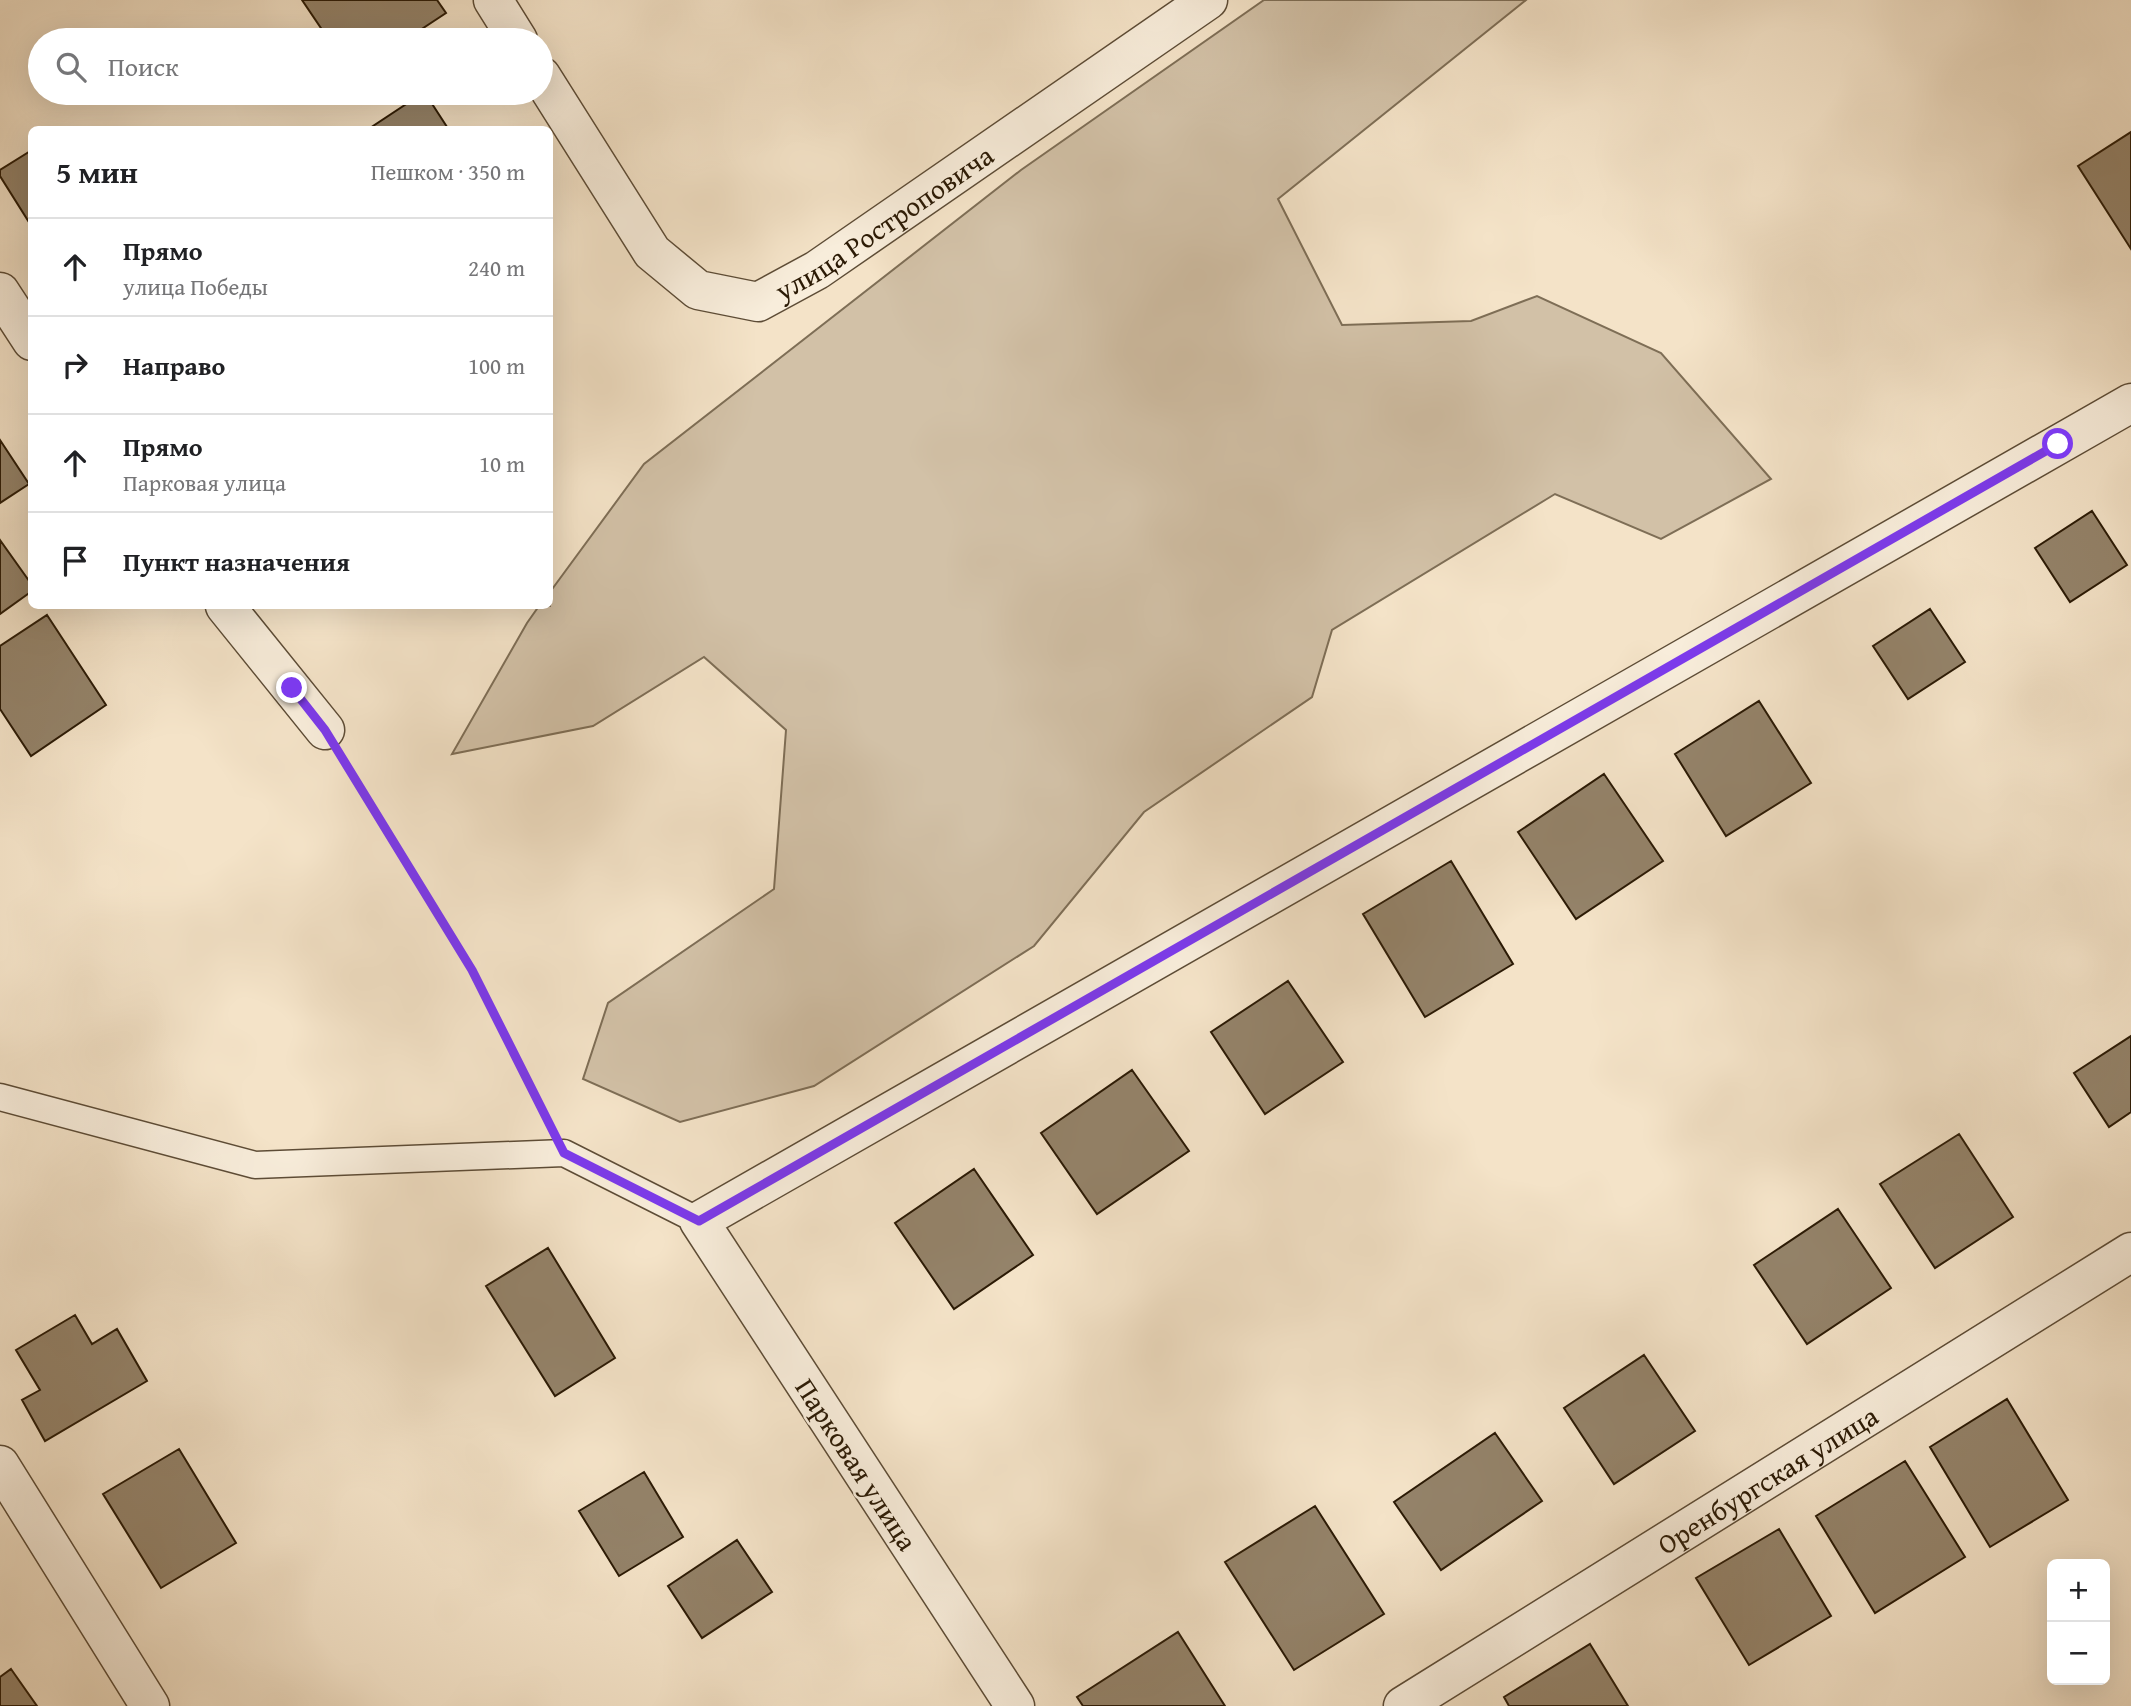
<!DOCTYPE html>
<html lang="ru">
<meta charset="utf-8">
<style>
body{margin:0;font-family:"Gentium Book Plus",serif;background:#f6f6f6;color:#202124}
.controls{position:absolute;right:21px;bottom:21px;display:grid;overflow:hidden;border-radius:10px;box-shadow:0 7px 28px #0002}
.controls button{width:63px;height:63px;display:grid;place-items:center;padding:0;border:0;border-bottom:2px solid #e0e0e0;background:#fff;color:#202124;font:35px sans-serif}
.stop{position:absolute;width:21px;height:21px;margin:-16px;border:5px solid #7c3aed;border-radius:50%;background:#fff}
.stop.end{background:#7c3aed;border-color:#fff;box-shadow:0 2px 7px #0008}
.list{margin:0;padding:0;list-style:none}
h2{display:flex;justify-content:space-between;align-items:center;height:91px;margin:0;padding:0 28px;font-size:30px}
h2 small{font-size:23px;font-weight:400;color:#757577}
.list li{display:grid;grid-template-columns:46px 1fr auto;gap:21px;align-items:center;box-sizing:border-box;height:98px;padding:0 28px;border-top:2px solid #e0e0e0}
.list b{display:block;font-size:26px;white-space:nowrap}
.list p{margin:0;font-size:23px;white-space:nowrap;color:#757577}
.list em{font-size:23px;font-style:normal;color:#757577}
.icon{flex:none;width:38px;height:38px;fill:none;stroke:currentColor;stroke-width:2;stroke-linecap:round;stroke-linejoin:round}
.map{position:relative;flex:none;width:2131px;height:1706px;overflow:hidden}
.search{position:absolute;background:#fff;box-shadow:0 7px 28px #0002;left:28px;top:28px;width:525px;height:77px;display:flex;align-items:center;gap:18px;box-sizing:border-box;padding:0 24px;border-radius:38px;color:#757577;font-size:26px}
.panel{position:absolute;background:#fff;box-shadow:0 7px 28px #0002;left:28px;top:126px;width:525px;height:483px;border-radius:10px}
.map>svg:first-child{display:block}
.green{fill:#d2c1a7;stroke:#7e6e56;stroke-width:2}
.building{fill:#94836a;stroke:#2b1a05;stroke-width:2}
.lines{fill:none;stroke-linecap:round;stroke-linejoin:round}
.lane-casing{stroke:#5d4c36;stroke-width:29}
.street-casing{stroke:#5d4c36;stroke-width:41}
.path{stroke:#2b1a05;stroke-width:4.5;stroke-dasharray:5 3.5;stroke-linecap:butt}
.lane{stroke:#f8eddb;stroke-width:26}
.street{stroke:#f8eddb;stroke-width:38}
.route{stroke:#7c3aed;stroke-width:9}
.labels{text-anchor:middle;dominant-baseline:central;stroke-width:5;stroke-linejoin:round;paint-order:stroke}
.street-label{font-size:28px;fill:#2b1a05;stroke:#f8eddb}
</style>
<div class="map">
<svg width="2131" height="1706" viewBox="0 0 2131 1706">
<rect width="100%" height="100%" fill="#f4e3c8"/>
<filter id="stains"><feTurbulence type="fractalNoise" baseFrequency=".00286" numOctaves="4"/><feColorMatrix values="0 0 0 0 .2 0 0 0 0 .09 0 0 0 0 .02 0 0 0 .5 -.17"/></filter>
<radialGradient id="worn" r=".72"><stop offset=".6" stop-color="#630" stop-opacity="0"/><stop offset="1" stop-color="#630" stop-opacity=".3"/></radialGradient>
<path class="green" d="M1264,0H1526L1278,199L1342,325L1471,321L1537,296L1661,353L1771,479L1661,539L1555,494L1332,630L1312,697L1144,812L1034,946L814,1086L680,1122L583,1079L608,1003L774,889L786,730L704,657L593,726L452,754L527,623L539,606H550V592L644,464L1021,170Z"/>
<path class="building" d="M302,0H437L446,13L405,40H329Z
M425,93L449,130H367L423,93Z
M2131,132V249L2078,166Z
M32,150V227L0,176V170Z
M0,440L29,484L0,503Z
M2092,511L2127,565L2070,602L2035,548Z
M0,540L32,585V591L0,614Z
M1930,609L1965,662L1908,699L1873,646Z
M47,615L106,705L31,756L0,709V646Z
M1759,701L1811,783L1726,836L1675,754Z
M1604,774L1663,861L1576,919L1518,832Z
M1451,861L1513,964L1425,1017L1363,914Z
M1288,981L1343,1062L1265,1114L1211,1032Z
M2131,1036V1112L2109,1127L2074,1073Z
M1132,1070L1189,1151L1097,1214L1041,1133Z
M1959,1134L2013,1217L1935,1268L1880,1184Z
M974,1169L1033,1255L954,1309L895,1223Z
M1838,1209L1891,1288L1807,1344L1754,1265Z
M548,1248L615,1358L555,1396L486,1286Z
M75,1315L92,1344L117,1329L147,1381L45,1441L22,1400L40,1390L16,1350Z
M1644,1355L1695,1431L1614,1484L1564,1408Z
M2007,1399L2068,1500L1990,1547L1930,1447Z
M1495,1433L1542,1501L1441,1570L1394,1502Z
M179,1449L236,1543L161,1588L103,1494Z
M1905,1461L1965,1557L1875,1613L1816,1516Z
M644,1472L683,1537L619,1576L579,1511Z
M1315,1506L1384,1614L1294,1670L1225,1562Z
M1779,1529L1831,1616L1749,1665L1696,1578Z
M737,1540L772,1592L702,1638L668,1586Z
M1178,1632L1225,1706H1083L1077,1697Z
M1590,1644L1628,1706H1509L1504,1697Z
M11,1669L37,1706H0V1677Z"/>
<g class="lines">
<defs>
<path id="lane" d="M0,1097L255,1165L564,1153L699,1221"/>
<g id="street">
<path d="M493,0L518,40"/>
<path id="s1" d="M541,76L652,252L698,290L758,302L817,270L1208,0"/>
<path d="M0,292L32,341"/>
<path d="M225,606L325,730"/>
<path d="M0,1465L150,1706"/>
<path d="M1015,1706L699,1221L2131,403"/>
<path id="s2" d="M1403,1706L2131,1252"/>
</g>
</defs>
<use href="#lane" class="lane-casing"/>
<use href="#street" class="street-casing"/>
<path class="path" d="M345,763L472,970L546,1118"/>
<use href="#lane" class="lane"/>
<use href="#street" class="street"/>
</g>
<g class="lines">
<path class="route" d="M292,688L325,730L472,970L564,1153L699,1221L2058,444"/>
</g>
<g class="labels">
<g class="street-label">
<text stroke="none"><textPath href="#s1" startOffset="478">улица Ростроповича</textPath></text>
<text transform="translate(857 1464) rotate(57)">Парковая улица</text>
<text stroke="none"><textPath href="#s2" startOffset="429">Оренбургская улица</textPath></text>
</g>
</g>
<rect width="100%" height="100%" filter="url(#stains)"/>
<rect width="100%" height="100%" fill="url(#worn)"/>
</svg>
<div class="controls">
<button>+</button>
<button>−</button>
</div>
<div class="stop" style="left:2058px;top:444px"></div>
<div class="stop end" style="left:292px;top:688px"></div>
<div class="search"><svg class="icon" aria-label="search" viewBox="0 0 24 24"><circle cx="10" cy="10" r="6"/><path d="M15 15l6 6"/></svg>Поиск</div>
<section class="panel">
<h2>5 мин<small>Пешком · 350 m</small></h2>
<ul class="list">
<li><svg class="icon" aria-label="ahead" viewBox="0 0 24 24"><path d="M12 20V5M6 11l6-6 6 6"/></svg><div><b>Прямо</b><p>улица Победы</p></div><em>240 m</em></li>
<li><svg class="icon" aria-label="right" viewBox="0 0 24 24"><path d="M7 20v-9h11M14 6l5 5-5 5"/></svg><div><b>Направо</b></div><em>100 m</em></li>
<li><svg class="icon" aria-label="ahead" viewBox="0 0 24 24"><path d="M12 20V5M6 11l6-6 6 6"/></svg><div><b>Прямо</b><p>Парковая улица</p></div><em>10 m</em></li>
<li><svg class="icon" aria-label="arrive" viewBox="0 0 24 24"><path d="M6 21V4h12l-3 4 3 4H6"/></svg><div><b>Пункт назначения</b></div></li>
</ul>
</section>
</div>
